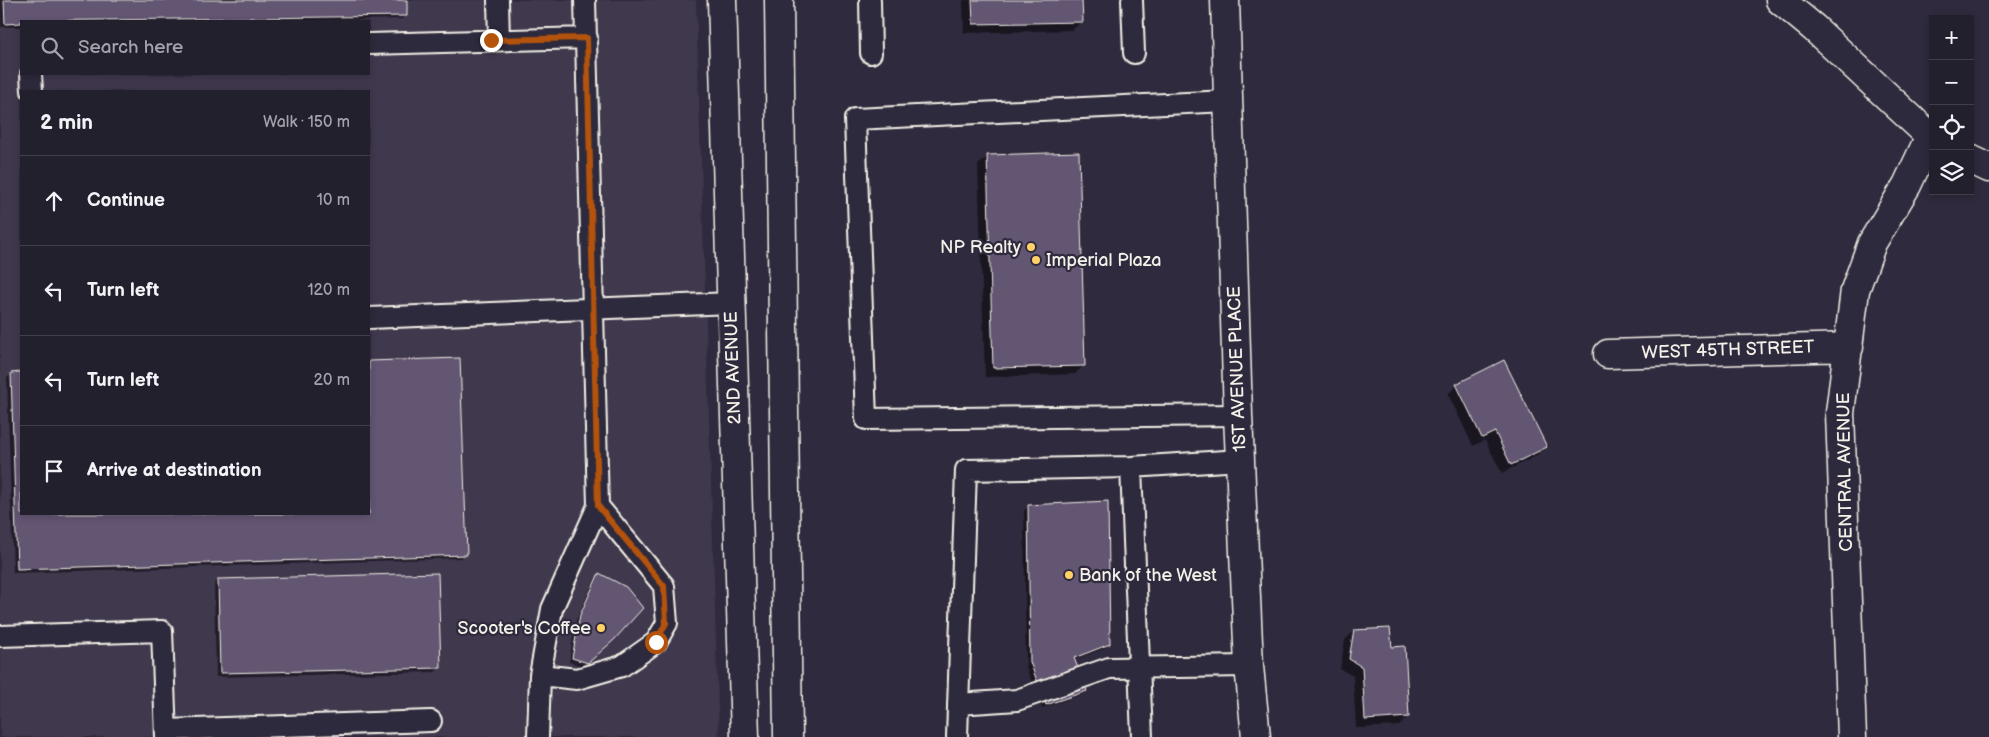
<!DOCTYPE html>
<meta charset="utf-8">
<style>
body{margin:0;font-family:"Balsamiq Sans",sans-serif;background:#2b2836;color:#f1f3f6}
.controls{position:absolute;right:15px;top:15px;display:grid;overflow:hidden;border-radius:0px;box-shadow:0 2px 8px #0003}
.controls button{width:45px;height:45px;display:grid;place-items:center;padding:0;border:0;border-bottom:1px solid #403e4a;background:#23202e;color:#f1f3f6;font:25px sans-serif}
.stop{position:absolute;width:15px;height:15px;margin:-11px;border:4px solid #b45309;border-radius:50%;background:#fff}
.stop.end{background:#b45309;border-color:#fff;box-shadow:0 1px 5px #0008}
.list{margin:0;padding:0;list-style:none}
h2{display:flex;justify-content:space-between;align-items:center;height:65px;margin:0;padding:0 20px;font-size:21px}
h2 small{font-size:16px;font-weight:400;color:#a3a3aa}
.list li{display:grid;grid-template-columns:32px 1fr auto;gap:15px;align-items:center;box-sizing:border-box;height:90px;padding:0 20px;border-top:1px solid #403e4a}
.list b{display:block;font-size:19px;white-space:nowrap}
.list em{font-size:16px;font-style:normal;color:#a3a3aa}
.icon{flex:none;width:28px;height:28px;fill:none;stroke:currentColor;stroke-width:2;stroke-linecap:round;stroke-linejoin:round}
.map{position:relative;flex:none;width:1989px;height:737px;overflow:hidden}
.search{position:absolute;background:#23202e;box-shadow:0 2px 8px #0003;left:20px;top:20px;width:350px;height:55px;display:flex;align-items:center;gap:12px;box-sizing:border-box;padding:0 18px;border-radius:0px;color:#a3a3aa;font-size:19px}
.panel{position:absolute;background:#23202e;box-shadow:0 2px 8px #0003;left:20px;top:90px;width:350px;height:425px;border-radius:0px}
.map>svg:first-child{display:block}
.built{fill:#3f374d;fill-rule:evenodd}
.shadow{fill:#0007}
.building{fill:#645673;stroke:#f4f1e8}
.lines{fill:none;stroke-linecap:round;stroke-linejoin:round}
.service-casing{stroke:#f4f1e8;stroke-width:24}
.minor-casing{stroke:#f4f1e8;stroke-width:31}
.secondary-casing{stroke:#f4f1e8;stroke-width:31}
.service{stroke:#2f2a3d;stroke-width:20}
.minor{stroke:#2f2a3d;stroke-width:28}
.secondary{stroke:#2f2a3d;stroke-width:28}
.route{stroke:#b45309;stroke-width:6}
.poi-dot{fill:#ffd166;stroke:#2f2a3d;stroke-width:2}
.labels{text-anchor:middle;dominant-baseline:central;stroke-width:4.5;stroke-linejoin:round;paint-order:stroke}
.poi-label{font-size:18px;fill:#f4f1e8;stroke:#2f2a3d;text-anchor:end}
.street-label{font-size:18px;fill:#f4f1e8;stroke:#2f2a3d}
</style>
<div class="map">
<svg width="1989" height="737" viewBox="0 0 1989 737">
<rect width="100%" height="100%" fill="#2f2a3d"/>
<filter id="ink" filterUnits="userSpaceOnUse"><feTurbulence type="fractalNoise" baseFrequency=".02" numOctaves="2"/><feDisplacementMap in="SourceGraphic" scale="10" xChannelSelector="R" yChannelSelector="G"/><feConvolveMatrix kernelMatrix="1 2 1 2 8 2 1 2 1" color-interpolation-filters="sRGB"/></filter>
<g filter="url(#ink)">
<path class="built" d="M0,0H696L719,737H0ZM21,21H369V74H21ZM21,91H369V514H21Z"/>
<path class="shadow" d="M0,0H405L406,15L402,19L311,21H21V27H1Z
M963,0H1081L1082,21L1072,30L964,33Z
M988,156L1084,365L1075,374L985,377L978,165Z
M459,359L465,554L461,558L13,573L7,378L11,374H21V514H369V362Z
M1457,385L1545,447L1536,456L1502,473L1485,440L1473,446L1448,394Z
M1028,506L1109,644L1105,648L1073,660L1085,691L1081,695L1042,708L1026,667L1024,511Z
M599,575L608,644L582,666L569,662L576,620L595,579Z
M218,580L440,667L435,672L216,677L214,585Z
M1354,631L1391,648L1408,717L1399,726L1356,728L1353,676L1340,669L1345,640Z"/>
<path class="building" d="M4,0H407V16L21,21V23L5,24Z
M972,0H1082L1083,22L973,24Z
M1079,152L1085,366L993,368L987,155Z
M460,358L467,555L17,569L11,373L21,372V514H369V361Z
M1504,360L1547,447L1511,465L1495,432L1482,438L1456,384Z
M1108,501L1110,644L1074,658L1087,691L1046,705L1030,662L1028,505Z
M438,573L441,668L220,673L218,579Z
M599,573L626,587L643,608L614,640L588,663L572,658L580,615Z
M1390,628L1392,647L1405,646L1409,717L1365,720L1362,667L1349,659L1354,630Z"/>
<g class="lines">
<defs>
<path id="service" d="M498,0L499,40
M870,0L871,53
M1132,0L1134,53
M369,44L587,38
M31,74L32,91
M1228,101L855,119L866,419L1238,415
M369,318L731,303
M1131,467L1142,737
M0,636L162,631L166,737
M540,675L577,679L622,666L656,642L667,623L664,586L598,506
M958,704L1017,700L1109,668L1249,666
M166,730L431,721
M538,737L540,675L552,609L598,506L585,0
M957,737L966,470L1131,467L1241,460"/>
<path id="minor" d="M1225,0L1238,415L1249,666L1256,737
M1780,0L1814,28L1933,139
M1970,159L1989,168
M1608,354L1849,347
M1852,737L1840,413L1855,290L1872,243L1907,185L1930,136"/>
<path id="secondary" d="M722,0L745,737
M779,0L788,737"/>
</defs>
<use href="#service" class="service-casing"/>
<use href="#minor" class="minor-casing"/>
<use href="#secondary" class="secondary-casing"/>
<use href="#service" class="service"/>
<use href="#minor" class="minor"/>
<use href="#secondary" class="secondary"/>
</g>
</g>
<g class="lines" filter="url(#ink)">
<path class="route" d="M491,40L587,38L598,506L664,586L666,623L656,642"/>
</g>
<g class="poi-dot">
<circle cx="1031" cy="247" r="5"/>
<circle cx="1036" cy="260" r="5"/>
<circle cx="1069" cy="575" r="5"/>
<circle cx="601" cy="628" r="5"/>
</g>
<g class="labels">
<g class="poi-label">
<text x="1021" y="247">NP Realty</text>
<text x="1046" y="260" text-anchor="start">Imperial Plaza</text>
<text x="1079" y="575" text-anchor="start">Bank of the West</text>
<text x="591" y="628">Scooter's Coffee</text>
</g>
<g class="street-label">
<text transform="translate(1728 350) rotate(-2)">WEST 45TH STREET</text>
<text transform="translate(733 368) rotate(-92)">2ND AVENUE</text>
<text transform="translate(1237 369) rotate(-92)">1ST AVENUE PLACE</text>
<text transform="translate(1845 472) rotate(-91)">CENTRAL AVENUE</text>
</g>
</g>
</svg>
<div class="controls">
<button>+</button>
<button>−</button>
<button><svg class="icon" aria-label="locate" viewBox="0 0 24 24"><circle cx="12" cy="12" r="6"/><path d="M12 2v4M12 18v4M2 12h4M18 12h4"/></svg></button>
<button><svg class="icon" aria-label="layers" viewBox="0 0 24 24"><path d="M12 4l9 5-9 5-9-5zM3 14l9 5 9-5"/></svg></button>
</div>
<div class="stop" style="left:656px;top:642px"></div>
<div class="stop end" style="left:491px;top:40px"></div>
<div class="search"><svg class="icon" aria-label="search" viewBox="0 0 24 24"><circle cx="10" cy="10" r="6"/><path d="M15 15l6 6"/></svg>Search here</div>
<section class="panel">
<h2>2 min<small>Walk · 150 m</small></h2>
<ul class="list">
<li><svg class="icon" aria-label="ahead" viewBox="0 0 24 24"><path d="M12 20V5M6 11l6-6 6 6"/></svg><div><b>Continue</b></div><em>10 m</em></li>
<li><svg class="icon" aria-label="left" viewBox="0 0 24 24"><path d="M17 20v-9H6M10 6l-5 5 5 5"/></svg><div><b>Turn left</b></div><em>120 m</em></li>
<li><svg class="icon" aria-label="left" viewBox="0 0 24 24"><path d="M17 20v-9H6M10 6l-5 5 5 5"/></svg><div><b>Turn left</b></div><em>20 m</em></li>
<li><svg class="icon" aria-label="arrive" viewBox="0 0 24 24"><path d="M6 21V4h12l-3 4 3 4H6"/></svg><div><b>Arrive at destination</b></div></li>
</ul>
</section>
</div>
